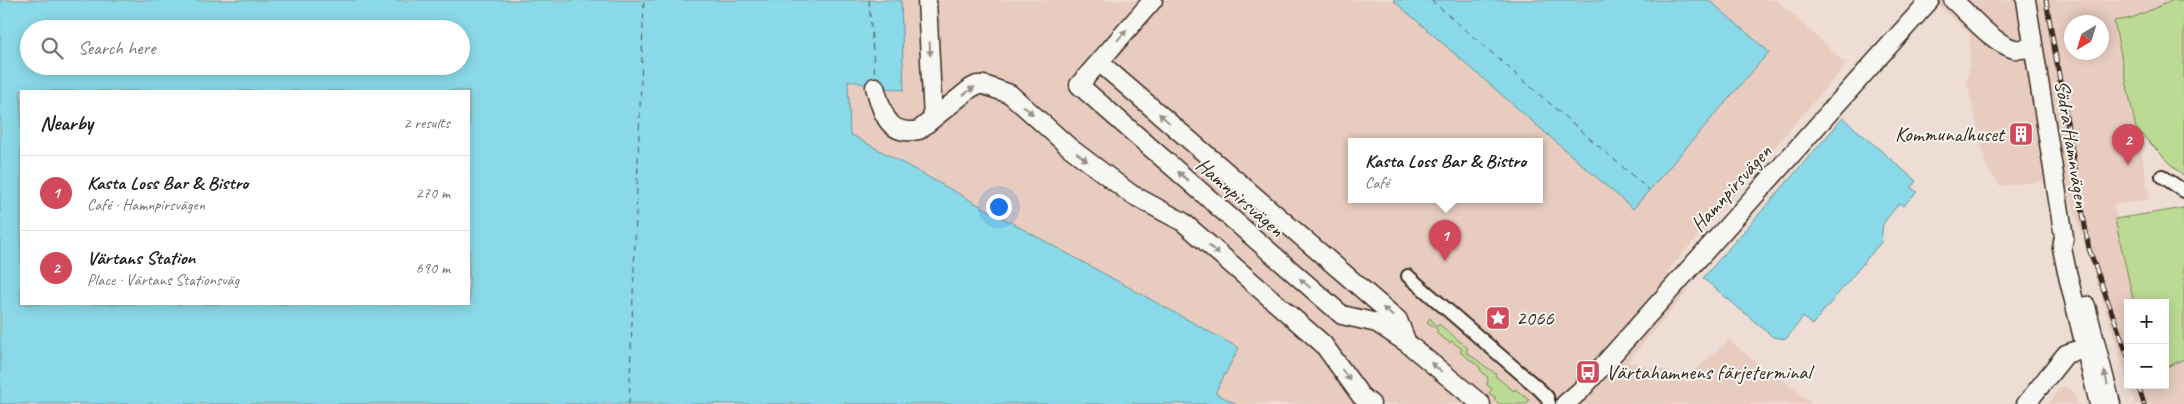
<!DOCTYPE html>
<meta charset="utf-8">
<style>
body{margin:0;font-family:Caveat,sans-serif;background:#f6f6f6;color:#202124}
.controls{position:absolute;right:15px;bottom:15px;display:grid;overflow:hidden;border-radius:0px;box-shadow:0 2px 12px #0003}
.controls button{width:45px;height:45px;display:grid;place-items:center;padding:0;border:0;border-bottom:1px solid #e0e0e0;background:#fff;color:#202124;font:25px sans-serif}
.compass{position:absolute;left:2064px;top:15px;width:45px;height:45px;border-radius:50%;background:#fff;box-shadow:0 2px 12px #0003;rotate:218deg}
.you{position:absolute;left:998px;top:206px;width:18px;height:18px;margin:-12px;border:4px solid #fff;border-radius:50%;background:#1a73e8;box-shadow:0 0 0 8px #1a73e833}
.badge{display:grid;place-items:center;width:32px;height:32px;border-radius:50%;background:#d1495b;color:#fff;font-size:16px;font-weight:700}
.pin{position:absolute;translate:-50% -41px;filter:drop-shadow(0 1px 2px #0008)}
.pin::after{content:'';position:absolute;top:26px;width:18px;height:15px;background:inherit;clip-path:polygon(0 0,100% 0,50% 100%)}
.popup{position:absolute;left:1348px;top:138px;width:195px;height:65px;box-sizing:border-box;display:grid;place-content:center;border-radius:0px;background:#fff;filter:drop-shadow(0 1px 4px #0005);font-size:16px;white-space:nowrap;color:#757577}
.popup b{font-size:19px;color:#202124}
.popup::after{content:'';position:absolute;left:50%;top:100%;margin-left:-10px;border:10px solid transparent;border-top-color:#fff}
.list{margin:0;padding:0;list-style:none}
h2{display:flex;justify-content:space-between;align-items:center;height:65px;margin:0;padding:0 20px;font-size:21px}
h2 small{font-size:16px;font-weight:400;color:#757577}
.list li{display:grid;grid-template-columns:32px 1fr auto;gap:15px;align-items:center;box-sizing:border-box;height:75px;padding:0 20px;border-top:1px solid #e0e0e0}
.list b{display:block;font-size:19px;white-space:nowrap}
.list p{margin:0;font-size:16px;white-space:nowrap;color:#757577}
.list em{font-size:16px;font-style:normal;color:#757577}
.icon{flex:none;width:28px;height:28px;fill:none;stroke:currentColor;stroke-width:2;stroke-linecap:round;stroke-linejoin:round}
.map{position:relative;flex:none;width:2184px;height:404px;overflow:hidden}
.search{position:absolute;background:#fff;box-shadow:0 2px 12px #0003;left:20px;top:20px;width:450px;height:55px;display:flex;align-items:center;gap:12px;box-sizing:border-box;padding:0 18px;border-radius:28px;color:#757577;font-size:19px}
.panel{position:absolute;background:#fff;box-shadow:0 2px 12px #0003;left:20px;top:90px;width:450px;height:215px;border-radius:0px}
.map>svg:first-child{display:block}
.built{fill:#e7ccbf;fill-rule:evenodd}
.green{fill:#bbdb94;stroke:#7b8259}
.water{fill:#8ad9e8;stroke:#6a9397;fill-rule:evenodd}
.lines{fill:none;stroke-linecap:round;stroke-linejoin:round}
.ferry{stroke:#4f5650;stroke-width:1;stroke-dasharray:6 5;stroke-linecap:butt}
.street-casing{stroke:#3b2a1e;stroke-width:16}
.secondary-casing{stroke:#3b2a1e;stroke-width:21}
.street{stroke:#f6f6f2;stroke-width:12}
.secondary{stroke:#f6f6f2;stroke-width:18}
.rail-casing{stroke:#3b2a1e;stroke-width:5}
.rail{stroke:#f6f6f2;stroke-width:3;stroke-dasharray:9;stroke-linecap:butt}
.oneway{fill:#989088}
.labels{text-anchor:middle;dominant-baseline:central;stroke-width:4;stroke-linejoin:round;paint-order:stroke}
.poi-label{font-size:21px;fill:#3b2a1e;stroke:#f6f6f2;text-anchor:start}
.street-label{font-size:21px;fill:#3b2a1e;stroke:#f6f6f2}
</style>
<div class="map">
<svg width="2184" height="404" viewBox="0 0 2184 404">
<rect width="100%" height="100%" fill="#edddd4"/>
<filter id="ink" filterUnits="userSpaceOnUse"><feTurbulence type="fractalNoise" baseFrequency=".02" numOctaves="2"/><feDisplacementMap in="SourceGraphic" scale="10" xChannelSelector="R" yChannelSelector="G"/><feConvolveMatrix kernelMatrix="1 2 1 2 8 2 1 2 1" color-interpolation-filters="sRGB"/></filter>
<g filter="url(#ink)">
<path class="built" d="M901,0H1393L1633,208L1769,52L1709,0H1777L1846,64L1667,272L1688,291L1627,362L1689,376L1729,340L1760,366L1784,380L1811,404H1236L1215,393L1239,348L850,134L848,80L875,87L904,90ZM1351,142H1539V200H1351Z
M1932,0H2020L2050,180L2000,186L1987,168L1967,82L1970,67V34Z
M2036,0H2174L2132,18L2115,21L2136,129L2144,139L2140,146L2150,199L2113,205L2134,303H2128V381L2065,181ZM2072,22H2102V52H2072Z
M2184,359V404H2135L2129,385H2165V368Z
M2061,387L2072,390L2077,404H2048Z"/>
<path class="green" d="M2174,0H2184V177L2136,129L2114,21L2132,18Z
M2184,208V359L2165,368V303H2134L2115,219Z
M1430,318L1437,327L1439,324L1468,348L1466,352L1496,374L1495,376L1514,391L1515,389L1529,400L1527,404H1499L1494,400L1496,398L1489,393L1492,389L1487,385L1488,378L1480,370L1481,368L1460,352L1462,349L1451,341L1450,343L1436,333L1438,330L1427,322Z"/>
<path class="water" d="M0,0H901L904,90L875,87L848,80L850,134L1239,348L1215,393L1236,404H0ZM29,29H461V66H29ZM21,91H469V304H21Z
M1393,0H1709L1769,52L1633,209Z
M1843,118L1916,181L1911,188L1917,192L1903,206L1899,203L1883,224L1881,242L1812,325L1803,317L1786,339L1773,337L1703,278Z"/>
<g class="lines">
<path class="ferry" d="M869,0L875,79
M1431,0L1649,190
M629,404L644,0"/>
<defs>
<path id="street" d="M2162,176L2184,191
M1408,276L1539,389L1547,397L1549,404"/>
<path id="secondary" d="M927,0L933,119
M1153,0L1079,85L1342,315L1377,323L1407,343L1481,404
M1953,0C1971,16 1990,41 2014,49C2020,50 2027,48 2033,48
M2026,0L2064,237L2062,248L2067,272L2099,404
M1099,62L1398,320L1407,343
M875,87C882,111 887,137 919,130L971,88L977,85H984L1010,94L1069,147L1131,194L1183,222L1323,344L1361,396L1371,404
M2086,306L2111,404
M1565,404L1580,391L1930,0
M2026,404L2066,354L2084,348L2093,350"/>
</defs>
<use href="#street" class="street-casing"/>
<use href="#secondary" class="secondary-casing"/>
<use href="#street" class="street"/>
<use href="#secondary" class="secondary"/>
<defs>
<path id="rail" d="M2046,0L2089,249L2128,357
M2138,385L2144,404"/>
</defs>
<use href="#rail" class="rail-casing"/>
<use href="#rail" class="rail"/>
</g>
<defs><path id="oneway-solid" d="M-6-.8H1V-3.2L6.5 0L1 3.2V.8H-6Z" transform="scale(1.25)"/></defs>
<g class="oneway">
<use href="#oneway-solid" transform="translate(1122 35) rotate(-49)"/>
<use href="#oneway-solid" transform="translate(930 49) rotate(87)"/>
<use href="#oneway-solid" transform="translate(969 91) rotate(-35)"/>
<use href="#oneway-solid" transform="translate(1028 110) rotate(42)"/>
<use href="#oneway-solid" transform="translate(1164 118) rotate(-139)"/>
<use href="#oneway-solid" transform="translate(1082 157) rotate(37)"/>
<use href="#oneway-solid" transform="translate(1183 176) rotate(-139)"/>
<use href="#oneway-solid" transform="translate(1214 250) rotate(41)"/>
<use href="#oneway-solid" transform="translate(1305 283) rotate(-139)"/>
<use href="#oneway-solid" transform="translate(1388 312) rotate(-139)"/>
<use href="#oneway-solid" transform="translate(1436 367) rotate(-140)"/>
<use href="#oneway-solid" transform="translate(1346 375) rotate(53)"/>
<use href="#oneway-solid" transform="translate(2106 378) rotate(-103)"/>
</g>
</g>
<defs>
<symbol id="building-square" viewBox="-11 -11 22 22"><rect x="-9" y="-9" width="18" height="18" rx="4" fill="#d1495b" stroke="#f6f6f2"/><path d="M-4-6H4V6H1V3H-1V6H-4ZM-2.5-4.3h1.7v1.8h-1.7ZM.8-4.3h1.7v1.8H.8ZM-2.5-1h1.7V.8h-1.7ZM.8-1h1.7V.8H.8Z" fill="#fff"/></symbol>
<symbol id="sight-square" viewBox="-11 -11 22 22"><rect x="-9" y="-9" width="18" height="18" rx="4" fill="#d1495b" stroke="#f6f6f2"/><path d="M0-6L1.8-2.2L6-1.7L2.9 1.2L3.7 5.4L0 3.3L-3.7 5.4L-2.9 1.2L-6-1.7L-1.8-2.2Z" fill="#fff"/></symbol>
<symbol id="bus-square" viewBox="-11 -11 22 22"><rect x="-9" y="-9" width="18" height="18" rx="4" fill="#d1495b" stroke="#f6f6f2"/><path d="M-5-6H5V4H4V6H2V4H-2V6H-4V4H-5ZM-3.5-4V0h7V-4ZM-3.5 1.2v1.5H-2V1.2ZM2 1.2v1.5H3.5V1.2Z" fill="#fff"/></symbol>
</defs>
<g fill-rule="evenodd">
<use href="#building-square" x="2007" y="120" width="28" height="28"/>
<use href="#sight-square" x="1484" y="304" width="28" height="28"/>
<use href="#bus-square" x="1574" y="358" width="28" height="28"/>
</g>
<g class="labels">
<g class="poi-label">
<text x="2004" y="134" text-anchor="end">Kommunalhuset</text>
<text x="1516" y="318">2066</text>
<text x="1606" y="372">Värtahamnens färjeterminal</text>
</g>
<g class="street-label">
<text transform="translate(2072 144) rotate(81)">Södra Hamnvägen</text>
<text transform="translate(1731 188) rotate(-48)">Hamnpirsvägen</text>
<text transform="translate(1240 197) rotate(41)">Hamnpirsvägen</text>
</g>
</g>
</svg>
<div class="controls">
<button>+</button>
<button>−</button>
</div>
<svg class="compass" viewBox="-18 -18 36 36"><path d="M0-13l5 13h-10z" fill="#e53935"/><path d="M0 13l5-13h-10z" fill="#757577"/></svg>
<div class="you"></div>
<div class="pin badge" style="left:1445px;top:261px">1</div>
<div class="popup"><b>Kasta Loss Bar &amp; Bistro</b>Café</div>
<div class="pin badge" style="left:2128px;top:165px">2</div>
<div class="search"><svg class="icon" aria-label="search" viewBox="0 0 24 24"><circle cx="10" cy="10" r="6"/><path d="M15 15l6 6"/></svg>Search here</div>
<section class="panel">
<h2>Nearby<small>2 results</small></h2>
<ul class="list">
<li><span class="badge">1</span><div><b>Kasta Loss Bar &amp; Bistro</b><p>Café · Hamnpirsvägen</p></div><em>270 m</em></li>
<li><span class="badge">2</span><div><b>Värtans Station</b><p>Place · Värtans Stationsväg</p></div><em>690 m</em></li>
</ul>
</section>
</div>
